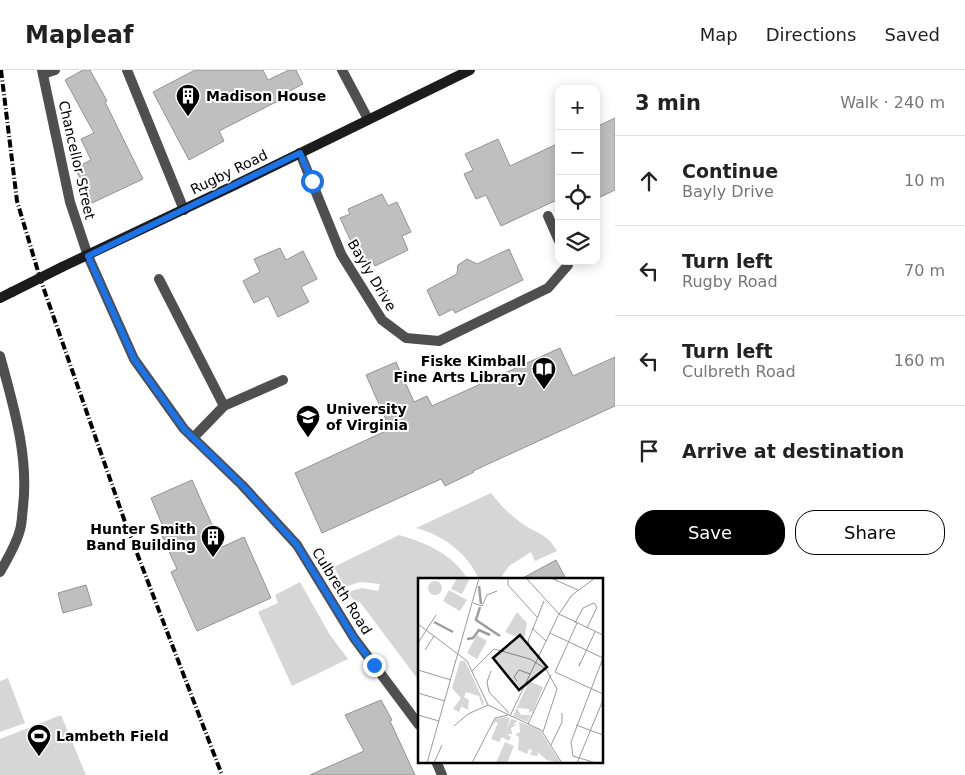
<!DOCTYPE html>
<meta charset="utf-8">
<style>
body{margin:0;font-family:"DejaVu Sans",sans-serif;background:#f6f6f6;color:#222}
.controls{position:absolute;right:15px;top:15px;display:grid;overflow:hidden;border-radius:10px;box-shadow:0 2px 12px #0003}
.controls button{width:45px;height:45px;display:grid;place-items:center;padding:0;border:0;border-bottom:1px solid #e0e0e0;background:#fff;color:#222;font:25px sans-serif}
.stop{position:absolute;width:15px;height:15px;margin:-11px;border:4px solid #1a73e8;border-radius:50%;background:#fff}
.stop.end{background:#1a73e8;border-color:#fff;box-shadow:0 1px 5px #0008}
.list{margin:0;padding:0;list-style:none}
h2{display:flex;justify-content:space-between;align-items:center;height:65px;margin:0;padding:0 20px;font-size:21px}
h2 small{font-size:16px;font-weight:400;color:#767676}
.list li{display:grid;grid-template-columns:32px 1fr auto;gap:15px;align-items:center;box-sizing:border-box;height:90px;padding:0 20px;border-top:1px solid #e0e0e0}
.list b{display:block;font-size:19px;white-space:nowrap}
.list p{margin:0;font-size:16px;white-space:nowrap;color:#767676}
.list em{font-size:16px;font-style:normal;color:#767676}
.actions{display:flex;gap:10px;padding:15px 20px}
.actions a{flex:1;padding:11px 0;border:1px solid #000;border-radius:20px;text-align:center;font-size:18px;color:#000}
.actions .main{background:#000;color:#fff}
.icon{flex:none;width:28px;height:28px;fill:none;stroke:currentColor;stroke-width:2;stroke-linecap:round;stroke-linejoin:round}
.map{position:relative;flex:none;width:615px;height:705px;overflow:hidden}
header{display:flex;align-items:center;gap:30px;box-sizing:border-box;height:70px;padding:0 25px;background:#fff;border-bottom:1px solid #e0e0e0}
header strong{font-size:24px}
nav{display:flex;gap:28px;margin-inline-start:auto;font-size:18px}
main{display:flex}
aside{flex:1;background:#fff}
.map>svg:first-child{display:block}
.green{fill:#d6d6d6}
.building{fill:#bfbfbf;stroke:#939393}
.lines{fill:none;stroke-linecap:round;stroke-linejoin:round}
.lane{stroke:#4f4f4f;stroke-width:10}
.street{stroke:#4f4f4f;stroke-width:10}
.secondary{stroke:#1c1c1c;stroke-width:10}
.rail{stroke:#000;stroke-width:4;stroke-dasharray:8 2.5 1 2.5;stroke-linecap:butt}
.secondary-bridge{stroke:#1c1c1c;stroke-width:10}
.route{stroke:#1a73e8;stroke-width:6}
.labels{text-anchor:middle;dominant-baseline:central;stroke-width:4;stroke-linejoin:round;paint-order:stroke}
.poi-label{font-size:14px;font-weight:bold;fill:#000;stroke:#fff;text-anchor:start}
.street-label{font-size:14px;fill:#000;stroke:#fff}
.inset-river{fill:none;stroke:#9d9d9d;stroke-width:2.5}
.inset-road{fill:none;stroke:#999;stroke-width:1}
.view{fill:#000;fill-opacity:0.15;stroke:#000;stroke-width:2.5}
.inset-edge{fill:none;stroke:#000;stroke-width:2.5}
</style>
<header>
<strong>Mapleaf</strong>
<nav><a>Map</a><a>Directions</a><a>Saved</a></nav>
</header>
<main>
<div class="map">
<svg width="615" height="705" viewBox="0 0 615 705">
<rect width="100%" height="100%" fill="#fff"/>
<path class="green" d="M491,423C500,435 511,446 523,454C537,464 547,463 557,481L535,491L531,482L509,496L500,509H479C467,483 443,465 416,458Z
M399,465C427,473 452,484 468,509H419V611L360,532L354,531L348,522L362,518L378,521L380,514L360,512L345,517L334,497Z
M300,512L330,565L348,589L292,616L258,542L278,533L275,525Z
M8,608L25,653L0,662V611Z
M61,645L86,705H0V669Z"/>
<path class="building" d="M83,0H90L107,31L105,32L143,109L92,133L75,98L91,90L81,69L94,63L65,10Z
M195,0H263L268,10L289,0H296L303,14L276,28L278,31L219,61L224,71L189,90L153,22Z
M615,48V120L596,129V57Z
M498,69L510,96L559,73V129L501,156L486,125L476,129L464,104L473,100L465,84Z
M382,124L388,136L397,132L411,162L402,166L408,180L375,196L372,190L362,195L340,148L350,144L348,139Z
M280,178L286,190L303,181L317,209L301,217L309,232L278,247L268,226L254,233L243,211L260,202L254,189Z
M509,179L523,210L455,243L453,239L439,246L427,220L457,204L458,195L467,189L477,194Z
M560,278L573,306L615,287V336L473,401L474,402L445,416L441,409L322,463L295,403L390,359L366,305L396,292L414,332L427,326L432,336Z
M192,410L222,477L244,467L271,528L197,561L171,502L177,499L162,466L166,464L151,428Z
M556,490L566,509H521Z
M86,515L92,535L63,543L58,523Z
M381,630L392,650L390,651L415,705H310L364,681L345,645Z"/>
<g class="lines">
<path class="lane" d="M127,0L184,140
M342,0L368,49
M43,4L55,0
M159,209L224,336
M193,368L224,336L283,310"/>
<path class="street" d="M42,0L70,132L88,186L134,289L184,359L242,415L297,475L354,568L419,655
M300,83L341,184L382,250L406,268L439,271L548,218L568,195L567,191
M548,146L559,171
M0,286C13,335 29,385 23,437C22,445 22,453 20,460C16,475 8,488 0,502
M436,691L442,705"/>
<path class="secondary" d="M62,197L235,115L470,0
M0,228L12,222"/>
<path class="rail" d="M1,0L17,131L40,208L125,452L222,705"/>
<path class="secondary-bridge" d="M12,222L62,197"/>
</g>
<g class="lines">
<path class="route" d="M312,111L300,83L88,186L134,289L184,359L242,415L297,475L354,568L374,595"/>
</g>
<defs>
<symbol id="building-pin" viewBox="-11 -11 22 30"><path d="M0 17L-7.5 6A9.5 9.5 0 1 1 7.5 6Z" fill="#000" stroke="#fff"/><path d="M-4-6H4V6H1V3H-1V6H-4ZM-2.5-4.3h1.7v1.8h-1.7ZM.8-4.3h1.7v1.8H.8ZM-2.5-1h1.7V.8h-1.7ZM.8-1h1.7V.8H.8Z" fill="#fff"/></symbol>
<symbol id="library-pin" viewBox="-11 -11 22 30"><path d="M0 17L-7.5 6A9.5 9.5 0 1 1 7.5 6Z" fill="#000" stroke="#fff"/><path d="M-6-4Q-3-5.5-.7-3.5V5Q-3 3-6 4ZM6-4Q3-5.5 .7-3.5V5Q3 3 6 4Z" fill="#fff"/></symbol>
<symbol id="university-pin" viewBox="-11 -11 22 30"><path d="M0 17L-7.5 6A9.5 9.5 0 1 1 7.5 6Z" fill="#000" stroke="#fff"/><path d="M0-5L7-2L0 1L-7-2ZM-4 1L0 2.5L4 1V4Q0 6-4 4Z" fill="#fff"/></symbol>
<symbol id="stadium-pin" viewBox="-11 -11 22 30"><path d="M0 17L-7.5 6A9.5 9.5 0 1 1 7.5 6Z" fill="#000" stroke="#fff"/><path d="M0-5a6.5 5 0 1 0 0 10a6.5 5 0 1 0 0-10ZM-3.5-1.8h7v3.6h-7Z" fill="#fff"/></symbol>
</defs>
<g fill-rule="evenodd">
<use href="#building-pin" x="174" y="12" width="28" height="38"/>
<use href="#library-pin" x="530" y="285" width="28" height="38"/>
<use href="#university-pin" x="294" y="333" width="28" height="38"/>
<use href="#building-pin" x="199" y="453" width="28" height="38"/>
<use href="#stadium-pin" x="25" y="652" width="28" height="38"/>
</g>
<g class="labels">
<g class="poi-label">
<text x="206" y="26">Madison House</text>
<text x="526" y="291" text-anchor="end">Fiske Kimball<tspan x="526" dy="16">Fine Arts Library</tspan></text>
<text x="326" y="339">University<tspan x="326" dy="16">of Virginia</tspan></text>
<text x="196" y="459" text-anchor="end">Hunter Smith<tspan x="196" dy="16">Band Building</tspan></text>
<text x="56" y="666">Lambeth Field</text>
</g>
<g class="street-label">
<text transform="translate(77 90) rotate(77)">Chancellor Street</text>
<text transform="translate(229 102) rotate(-26)">Rugby Road</text>
<text transform="translate(372 205) rotate(59)">Bayly Drive</text>
<text transform="translate(342 521) rotate(58)">Culbreth Road</text>
</g>
</g>
<g transform="translate(418 508)">
<rect width="185" height="185" fill="#fff"/>
<path d="M39,0H52L44,16L33,11ZM10 10a7 7 0 1 1 14 0a7 7 0 1 1-14 0ZM31,12L49,22L42,33L25,23ZM99,34L109,45L106,62L87,54ZM59,57L69,63L59,81L49,75ZM42,83H47L66,124L64,128L61,118L48,114L46,119L51,122L50,132L44,129L45,125L41,134L35,131L43,120L34,110ZM111,103L125,109L114,136V133L111,135V131L99,130L103,137H113L109,144L95,138ZM87,139L92,140L88,153L93,141L100,143L95,146L98,147L93,150L94,156H89L93,159L91,163L84,159L81,164L73,161L80,145L77,144L73,151L77,141ZM101,144L121,151L143,185L129,182L119,174L120,178L112,177L114,172L111,171L109,176L100,172L101,159L97,157L102,154ZM87,164L96,168L89,185H78Z" fill="#d6d6d6"/>
<path class="inset-river" d="M61,8L63,26M62,29L58,42L82,58M16,44L35,54M49,61L55,60L61,52L72,57"/>
<path class="inset-road" d="M90,0V7L119,39M108,0L141,36M133,0L160,12M55,25L64,28L69,17L79,13M141,36L154,17L177,0M157,45L165,30L176,25L179,29L169,50M159,45L137,94L185,116M0,46L49,83L70,127L123,152L144,185M114,50L128,63M132,55L185,80L153,164L155,178L178,185M0,65L18,37M7,72L16,58M121,78L112,71L110,63L126,23M162,85L161,88L177,54M0,92L33,102M54,93L76,71L112,81L128,91L139,111L125,154M73,93L69,104L71,114L91,135M99,103L96,99L101,92L112,96M0,115L27,123M0,137L21,143M92,138L141,36L185,57M110,146L133,97M158,147L185,157M36,148L50,136L70,127M133,167L144,144V135M9,185L61,0M16,185L24,167M54,185L77,140L90,137M159,185L185,122"/>
<path class="view" d="M102,57L129,89L101,112L75,80Z"/>
<rect width="185" height="185" class="inset-edge"/>
</g>
</svg>
<div class="controls">
<button>+</button>
<button>−</button>
<button><svg class="icon" aria-label="locate" viewBox="0 0 24 24"><circle cx="12" cy="12" r="6"/><path d="M12 2v4M12 18v4M2 12h4M18 12h4"/></svg></button>
<button><svg class="icon" aria-label="layers" viewBox="0 0 24 24"><path d="M12 4l9 5-9 5-9-5zM3 14l9 5 9-5"/></svg></button>
</div>
<div class="stop" style="left:312px;top:111px"></div>
<div class="stop end" style="left:374px;top:595px"></div>
</div>
<aside>
<h2>3 min<small>Walk · 240 m</small></h2>
<ul class="list">
<li><svg class="icon" aria-label="ahead" viewBox="0 0 24 24"><path d="M12 20V5M6 11l6-6 6 6"/></svg><div><b>Continue</b><p>Bayly Drive</p></div><em>10 m</em></li>
<li><svg class="icon" aria-label="left" viewBox="0 0 24 24"><path d="M17 20v-9H6M10 6l-5 5 5 5"/></svg><div><b>Turn left</b><p>Rugby Road</p></div><em>70 m</em></li>
<li><svg class="icon" aria-label="left" viewBox="0 0 24 24"><path d="M17 20v-9H6M10 6l-5 5 5 5"/></svg><div><b>Turn left</b><p>Culbreth Road</p></div><em>160 m</em></li>
<li><svg class="icon" aria-label="arrive" viewBox="0 0 24 24"><path d="M6 21V4h12l-3 4 3 4H6"/></svg><div><b>Arrive at destination</b></div></li>
</ul>
<div class="actions"><a class="main">Save</a><a>Share</a></div>
</aside>
</main>
